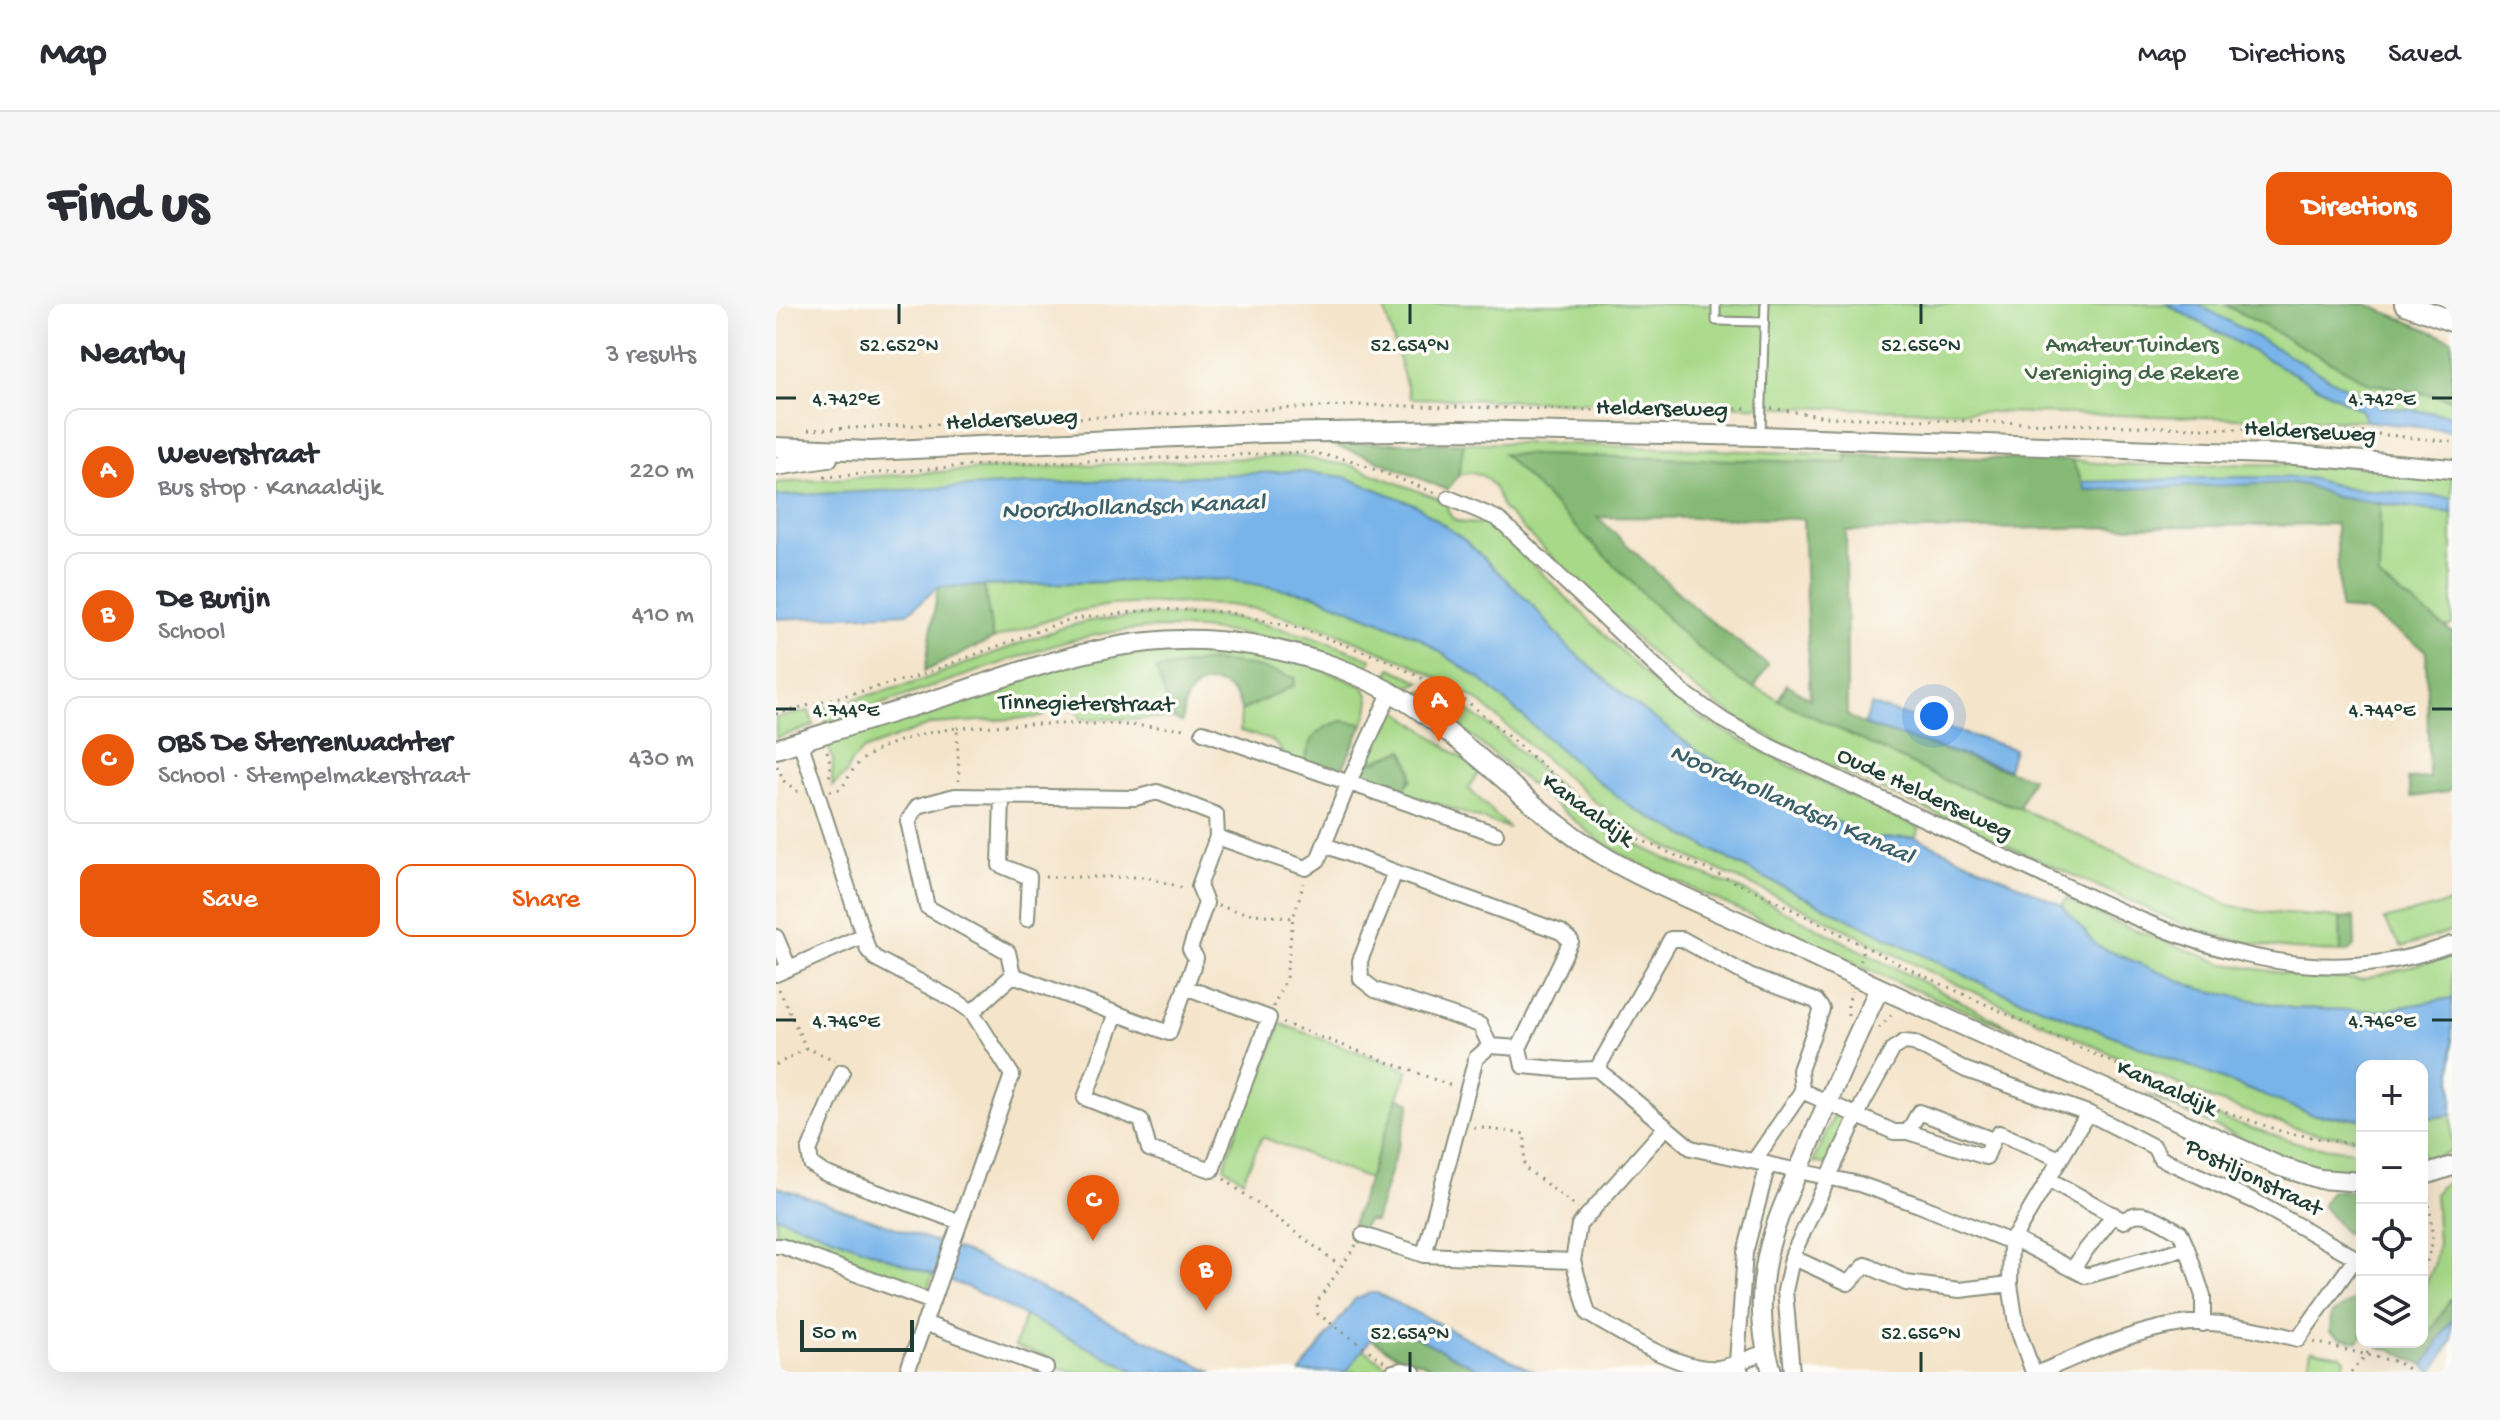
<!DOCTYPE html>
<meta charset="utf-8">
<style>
body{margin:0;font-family:"Gochi Hand",sans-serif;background:#f7f7f7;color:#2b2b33}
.controls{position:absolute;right:24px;bottom:24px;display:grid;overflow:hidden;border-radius:16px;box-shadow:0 8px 32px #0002}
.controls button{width:72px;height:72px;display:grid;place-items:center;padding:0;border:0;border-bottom:2px solid #e1e1e2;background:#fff;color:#2b2b33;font:40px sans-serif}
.scale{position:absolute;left:24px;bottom:20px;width:114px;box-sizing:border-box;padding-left:8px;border:4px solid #1f3d34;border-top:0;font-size:22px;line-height:28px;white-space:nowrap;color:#1f3d34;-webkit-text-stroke:6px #fdfcf7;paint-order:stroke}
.you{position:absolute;left:1158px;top:412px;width:28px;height:28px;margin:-20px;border:6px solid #fff;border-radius:50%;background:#1a73e8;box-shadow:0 0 0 12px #1a73e833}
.badge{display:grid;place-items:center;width:52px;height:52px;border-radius:50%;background:#ea580c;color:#fff;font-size:26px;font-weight:700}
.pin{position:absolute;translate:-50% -66px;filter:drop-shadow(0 2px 4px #0008)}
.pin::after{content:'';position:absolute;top:42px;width:28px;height:24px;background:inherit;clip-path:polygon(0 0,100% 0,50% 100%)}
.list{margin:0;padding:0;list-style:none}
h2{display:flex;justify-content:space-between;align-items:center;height:104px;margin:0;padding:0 32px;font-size:34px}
h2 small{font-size:26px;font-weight:400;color:#7c7c81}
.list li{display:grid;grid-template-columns:52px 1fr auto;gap:24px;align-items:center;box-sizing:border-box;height:128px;margin:0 16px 16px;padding:0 16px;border:2px solid #e1e1e2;border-radius:16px}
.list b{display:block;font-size:30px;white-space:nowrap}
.list p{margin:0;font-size:26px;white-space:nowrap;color:#7c7c81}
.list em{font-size:26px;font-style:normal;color:#7c7c81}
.actions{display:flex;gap:16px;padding:24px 32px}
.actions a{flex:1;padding:18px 0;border:2px solid #ea580c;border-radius:16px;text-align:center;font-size:28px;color:#ea580c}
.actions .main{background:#ea580c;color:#fff}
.icon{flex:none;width:44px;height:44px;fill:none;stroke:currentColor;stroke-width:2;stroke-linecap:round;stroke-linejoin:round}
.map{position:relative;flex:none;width:1676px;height:1068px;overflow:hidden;border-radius:16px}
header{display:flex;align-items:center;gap:48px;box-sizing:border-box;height:112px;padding:0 40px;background:#fff;border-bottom:2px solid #e1e1e2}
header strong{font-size:38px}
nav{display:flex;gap:44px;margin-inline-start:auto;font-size:28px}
.intro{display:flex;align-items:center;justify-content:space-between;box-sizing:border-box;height:192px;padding:0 48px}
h1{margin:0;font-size:56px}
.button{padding:20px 36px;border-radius:16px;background:#ea580c;color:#fff;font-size:28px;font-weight:700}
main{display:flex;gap:48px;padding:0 48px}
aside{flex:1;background:#fff;border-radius:16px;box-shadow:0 8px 32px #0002}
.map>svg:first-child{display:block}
.green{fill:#a7d988;stroke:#638b5e;stroke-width:2}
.forest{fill:#85b974;stroke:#527b54;stroke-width:2}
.water{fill:#78b4ea;stroke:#4c788f;stroke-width:2}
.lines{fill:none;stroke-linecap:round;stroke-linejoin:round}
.lane-casing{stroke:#8a907f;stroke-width:11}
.street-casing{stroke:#8a907f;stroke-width:18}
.secondary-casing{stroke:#8a907f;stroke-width:22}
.primary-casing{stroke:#8a907f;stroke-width:24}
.path{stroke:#8a907f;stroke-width:3;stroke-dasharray:2 6;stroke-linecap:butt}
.lane{stroke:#fff;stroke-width:7}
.street{stroke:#fff;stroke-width:14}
.secondary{stroke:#fff;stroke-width:18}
.primary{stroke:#fff;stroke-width:20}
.ticks{fill:none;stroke:#1f3d34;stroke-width:3}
.labels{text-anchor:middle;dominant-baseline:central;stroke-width:7;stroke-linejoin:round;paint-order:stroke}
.park-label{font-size:24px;fill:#416449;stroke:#fdfcf7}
.street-label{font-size:24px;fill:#1f3d34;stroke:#fdfcf7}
.water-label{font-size:26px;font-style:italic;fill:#3a616b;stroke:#fdfcf7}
.ticks-label{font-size:20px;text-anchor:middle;fill:#1f3d34;stroke:#fdfcf7;stroke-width:7;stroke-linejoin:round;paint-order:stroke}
</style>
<header>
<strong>Map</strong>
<nav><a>Map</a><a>Directions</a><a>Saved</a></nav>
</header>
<div class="intro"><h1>Find us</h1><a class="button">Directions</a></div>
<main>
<aside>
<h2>Nearby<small>3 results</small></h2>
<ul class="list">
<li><span class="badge">A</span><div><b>Weverstraat</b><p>Bus stop · Kanaaldijk</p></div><em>220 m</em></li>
<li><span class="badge">B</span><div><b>De Burijn</b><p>School</p></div><em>410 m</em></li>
<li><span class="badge">C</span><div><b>OBS De Sterrenwachter</b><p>School · Stempelmakerstraat</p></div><em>430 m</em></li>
</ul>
<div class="actions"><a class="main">Save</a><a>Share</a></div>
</aside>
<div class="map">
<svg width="1676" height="1068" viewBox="0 0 1676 1068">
<rect width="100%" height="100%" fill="#fdfcf7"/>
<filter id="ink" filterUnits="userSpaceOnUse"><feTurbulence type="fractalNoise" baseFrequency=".0125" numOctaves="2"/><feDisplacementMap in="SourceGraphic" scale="16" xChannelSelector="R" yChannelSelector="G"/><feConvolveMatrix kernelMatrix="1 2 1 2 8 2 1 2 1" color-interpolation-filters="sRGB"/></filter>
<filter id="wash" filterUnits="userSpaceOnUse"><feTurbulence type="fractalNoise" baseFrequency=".006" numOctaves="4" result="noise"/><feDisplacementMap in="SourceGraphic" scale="32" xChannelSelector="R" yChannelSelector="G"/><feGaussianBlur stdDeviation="1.8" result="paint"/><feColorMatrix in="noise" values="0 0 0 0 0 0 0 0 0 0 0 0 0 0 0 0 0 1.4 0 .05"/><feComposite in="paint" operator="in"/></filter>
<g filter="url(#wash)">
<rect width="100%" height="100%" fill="#f4e4ca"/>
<path class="green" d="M607,0H1390L1585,106L1590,117L634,94Z
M1422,0H1448L1594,79L1676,95V111L1603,102Z
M688,139H763L1071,151V159L728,151L963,376L1173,478L1243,504L1453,601L1485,608L1564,614L1565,648C1511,647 1460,640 1410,622L1007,441L941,401L885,359L726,204C720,182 708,161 682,172Z
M518,152L576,162L671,198C671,225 696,219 714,219L879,380L922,413L1060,486L1144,524L1139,533L1098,535L987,484L924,449L851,394L792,343L757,302L690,237L0,192V179L194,166Z
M1295,156L1338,161L1555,160L1676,173V194L1569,184L1533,174L1306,178Z
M1604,200L1676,209V321L1669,323L1603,274Z
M425,275L453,276L537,290L642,333L704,375L855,503L979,569L1211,682L1537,811L1586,815V835L1531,828L1435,795L1152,667L1029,605L887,541L847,519L818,497L700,395L636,360L554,326L487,306L452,301L383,299L334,301L297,308L217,335L208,282Z
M374,311C398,311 423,310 448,313C499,320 548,336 596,355L591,365C503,331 404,312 310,333C276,340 244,353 211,364C157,382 104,401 50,419L45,404L135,380L283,325L312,317Z
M372,344L447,346L532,359L588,383C596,396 594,407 587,420L566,417L529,460L511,454L497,437L464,427L465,407L517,382L439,357L381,366L398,415H305L301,406H275L266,413L156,420L87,446L75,458L70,470L56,482L57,455L52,441L55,439L285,360Z
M615,364L645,378L630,384L611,372Z
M660,386L717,424L817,512L845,533L903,561L967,586L1246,729L1124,680L859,558L826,539L663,406L638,389Z
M621,406L704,468L692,484L733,524L625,488L636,475L627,446L591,460Z
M33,407L38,422L0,434V414Z
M1291,594L1333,616L1445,659L1524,672L1585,676L1676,652V694L1603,707L1515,704L1424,685L1321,642L1286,601Z
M1676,598V627L1626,643L1608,616Z
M502,719L632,766L592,875L486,833L467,876L448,863L480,771L487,769L503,724Z
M1369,790L1529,841L1586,848V867L1556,866L1517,858Z
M1060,807L1072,814L1051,861L1037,858Z
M1676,811V847L1653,856L1646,851V815Z
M1676,875V993L1650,1036L1646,1033V989L1658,962L1662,940L1659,889L1664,883Z
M0,912L157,970L150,989L0,935Z
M249,1011L361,1068H295L279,1063L281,1056L239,1042Z
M587,1045L611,1062L604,1068H570Z
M1535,1046L1565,1051L1569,1055L1568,1061L1561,1068H1531Z"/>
<path class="forest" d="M1448,0H1590L1676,36V95L1593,79Z
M547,139H688L682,172L671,186L589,151Z
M727,150L1070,159L1071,151L1295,156L1310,186L1517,179L1533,182L1559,193L1604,200L1603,274L1676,328V484L1670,488L1635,493L1632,475L1653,474L1650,346L1589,307L1564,305L1560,220L1070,227L1071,411L1088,421L1256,474L1243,504L1173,478L1002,396L1011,380L1034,395L1027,215L821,213L922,307L992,361L978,384L963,376L914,337Z
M208,282L217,335L149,367L162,283Z
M423,358C458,356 486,363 519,374L517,382L465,407C462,380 428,368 412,392C407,400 407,409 406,418L398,415L380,366Z
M566,417L587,420L563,472L529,460C532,434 541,424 566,417Z
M627,446C636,466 641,469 625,488L584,474L591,460Z
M1578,613L1579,642L1572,647L1565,648L1564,614Z
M622,793L635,799L599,918L592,916L584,926L575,924Z
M1556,886L1586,888V924L1569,929L1546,901Z
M1586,984V1032L1582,1037L1565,1034L1554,1028L1555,1010L1577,997Z
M1676,993V1015L1648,1062L1615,1045L1604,1044L1609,1038H1646V1033L1650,1035Z
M614,1025L629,1027L708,1068H664L645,1058L625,1054L595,1035Z"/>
<path class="water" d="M1390,0H1422L1603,102L1676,111V127L1590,117L1585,106Z
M521,167L569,173L640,201L690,237L757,302L792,343L851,394L924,449L987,484L1098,535L1139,533L1286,601L1321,642L1424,685L1515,704L1603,707L1676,694V811L1646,815V762H1586V815L1537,811L1211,682L979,569L855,503L804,463L704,375L642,333L537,290L453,276L425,275L162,283L132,309L0,315V192Z
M1463,173L1533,174L1569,184L1676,194V209L1559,193L1533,182L1517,179L1309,186L1306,178Z
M1095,401L1238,445L1232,465L1088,421Z
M0,882L192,949L437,1068H361L193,984L0,912Z
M593,989H601L759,1068H708L629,1027L614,1025L595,1035L570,1068H524L579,995Z
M1676,1015V1036L1657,1068L1648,1062Z"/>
</g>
<g filter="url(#ink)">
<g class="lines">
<defs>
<path id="lane" d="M940,0V17L988,18
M985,130L989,0"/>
<path id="street" d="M673,194L720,214L728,220L907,388L947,416L995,443C1075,481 1156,519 1237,557C1378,623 1516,700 1676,640
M427,428L720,530
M24,437L92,646L99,654L182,698L196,708L236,771L131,1068
M226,493L224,561L253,573L251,615
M549,541L619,568L584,657L585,675L599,686L704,721L714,742L743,744L795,637L785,628L619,568
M0,633L13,664
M0,670L86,632
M237,671L232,648L151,603L132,517L142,502L179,492L359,494L381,488L440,511L441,533
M196,708L237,671L393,729L420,654L414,645L430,599L423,582L441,533L530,564L542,556L573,478L614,389
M340,709L309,794L365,816L373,845L436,866L493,714L409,683
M743,744L747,762L792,766L821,765
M66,768L33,847L35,860L48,869L184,918
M1026,787L1118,828H1132L1210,853L1217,836L1223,829L1284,855
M889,824L803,921L797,957L812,1010C845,1029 905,1068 943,1064C959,1061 975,1053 990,1048
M1132,828L1143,808L1217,836
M978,857L1026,787L1024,766L1046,705L1040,697L973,672L906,635H895L821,765L915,844L1083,880L1143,901L1235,938L1312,809
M587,931L648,951L797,957
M1236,934L1310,972L1411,944L1404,928C1388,920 1365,900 1348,917L1272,875
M1235,938L1234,980L1240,1020L1257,1068
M0,942H5L156,998
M1411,944L1427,992V1020
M648,951L700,754L714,742
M1016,953L1072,979L1090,961L1130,979L1184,986L1234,980
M1298,965C1307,944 1326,931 1337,910
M148,1019L270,1064
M617,1068L627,1066L637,1068
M965,1068L961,1058L969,949L992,860
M1016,1068L1009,987L1017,950L1087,799L1117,745L1128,738L1138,739L1190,766L1312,809L1378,843L1384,854L1480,898L1580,954L1522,1035C1491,1027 1437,1015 1406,1020C1356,1027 1311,1048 1265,1068"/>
<path id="secondary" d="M0,143L94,147L488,129L685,126L985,132L1519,151L1676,165
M0,162L52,154
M0,445C58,426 116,409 174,391C262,362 347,329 441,337C512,343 584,365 643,406C713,455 771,523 847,563C888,585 932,603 975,623C1149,708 1328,783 1505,863L1544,875L1586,878
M1646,872L1676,862
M996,1068C986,1035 983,998 989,964C995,924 1014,886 1030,849C1053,794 1077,739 1103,685"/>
<path id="primary" d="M1629,0L1676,17"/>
</defs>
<use href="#lane" class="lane-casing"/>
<use href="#street" class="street-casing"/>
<use href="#secondary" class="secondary-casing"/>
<use href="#primary" class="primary-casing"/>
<path class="path" d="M995,104L1050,113L1592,129L1676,138
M32,126L588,101L912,108L975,104
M48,173L190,162L532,148L574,156L660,189
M0,410L142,372L278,321L305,314L383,305L449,308L526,325L613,357L693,399L829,515L856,532L988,591L1135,666L1368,773L1442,805L1507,828L1586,842
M181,424L254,420H334L412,425
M51,447L55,462L53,475
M1,462L8,477L26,491
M54,487L65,485C70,478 74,470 79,463C99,439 151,428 181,424L183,477
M269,573H370L411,585
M442,602L469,609L517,614
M1085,657L1087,641
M3,685L30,744L59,756
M497,703L510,674L517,614L528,579
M1072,711V699L1076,687
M507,719L676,782
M1103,724L1117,709
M0,761L30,744
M698,823L749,830L748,863L802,904
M448,875L564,961
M580,941L541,998L542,1010L610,1059
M1646,973L1657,937L1652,888
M1538,1038L1621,1058L1637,1068
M1575,1068L1601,1038"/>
<use href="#lane" class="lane"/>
<use href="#street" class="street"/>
<use href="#secondary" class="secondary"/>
<use href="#primary" class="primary"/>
</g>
</g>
<path class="ticks" d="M123,0V20M634,0V20M1145,0V20M0,94H20M1656,94H1676M0,405H20M1656,405H1676M0,716H20M1656,716H1676M634,1048V1068M1145,1048V1068"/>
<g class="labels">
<g class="park-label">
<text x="1356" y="42">Amateur Tuinders<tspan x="1356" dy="28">Vereniging de Rekere</tspan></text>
</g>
<g class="street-label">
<text transform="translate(886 106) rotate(1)">Helderseweg</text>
<text transform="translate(236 117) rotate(-3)">Helderseweg</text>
<text transform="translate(1534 129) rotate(3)">Helderseweg</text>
<text transform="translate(310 401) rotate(1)">Tinnegieterstraat</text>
<text transform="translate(1148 491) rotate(25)">Oude Helderseweg</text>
<text transform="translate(811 507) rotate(36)">Kanaaldijk</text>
<text transform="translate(1390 785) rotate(24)">Kanaaldijk</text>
<text transform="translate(1477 875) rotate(26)">Postiljonstraat</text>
</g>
<g class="water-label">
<text transform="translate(357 205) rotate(-2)">Noordhollandsch Kanaal</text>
<text transform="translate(1015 502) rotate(24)">Noordhollandsch Kanaal</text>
</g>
</g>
<g class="ticks-label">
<text x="123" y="47">52.652°N</text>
<text x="634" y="47">52.654°N</text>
<text x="1145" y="47">52.656°N</text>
<text x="1606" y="101">4.742°E</text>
<text x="70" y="101">4.742°E</text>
<text x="1606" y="412">4.744°E</text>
<text x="70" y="412">4.744°E</text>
<text x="1606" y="723">4.746°E</text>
<text x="70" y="723">4.746°E</text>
<text x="634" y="1035">52.654°N</text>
<text x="1145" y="1035">52.656°N</text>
</g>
</svg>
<div class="controls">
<button>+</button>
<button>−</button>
<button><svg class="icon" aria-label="locate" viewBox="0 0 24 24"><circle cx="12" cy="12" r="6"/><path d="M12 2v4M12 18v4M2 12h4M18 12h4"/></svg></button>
<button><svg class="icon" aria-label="layers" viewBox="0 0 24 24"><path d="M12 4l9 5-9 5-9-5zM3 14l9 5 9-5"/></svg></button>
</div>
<div class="scale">50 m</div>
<div class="you"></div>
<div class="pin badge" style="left:663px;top:438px">A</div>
<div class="pin badge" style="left:430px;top:1007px">B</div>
<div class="pin badge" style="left:317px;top:937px">C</div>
</div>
</main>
